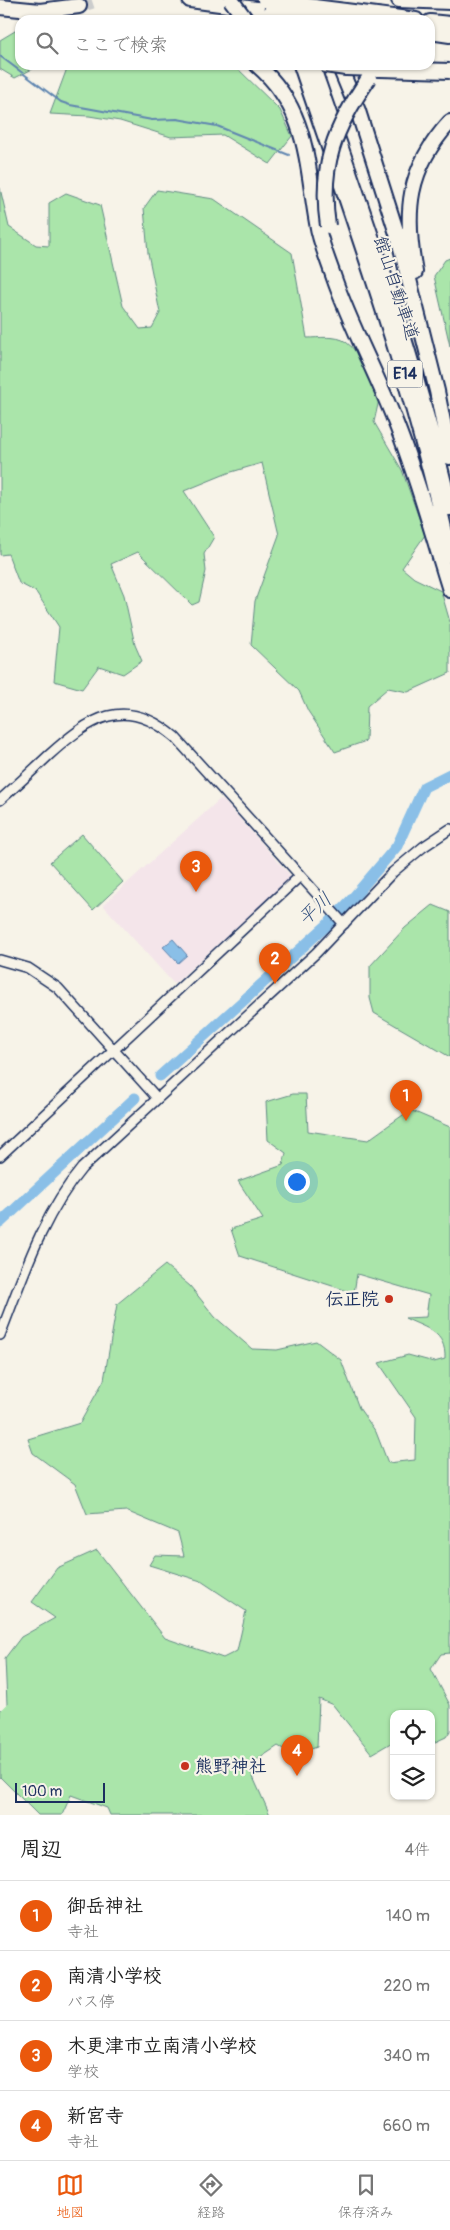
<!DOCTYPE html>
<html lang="ja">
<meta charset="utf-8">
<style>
body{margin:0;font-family:Pangolin,"Klee One",sans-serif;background:#f6f6f6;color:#222}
.controls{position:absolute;right:15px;bottom:15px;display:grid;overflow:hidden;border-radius:10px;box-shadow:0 1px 4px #0004}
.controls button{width:45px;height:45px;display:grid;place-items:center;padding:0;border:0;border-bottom:1px solid #e0e0e0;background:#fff;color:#222;font:25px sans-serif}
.scale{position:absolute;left:15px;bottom:12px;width:90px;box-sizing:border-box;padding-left:5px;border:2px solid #1b2f5e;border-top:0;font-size:14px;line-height:18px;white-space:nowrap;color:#1b2f5e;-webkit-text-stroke:4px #f7f3e8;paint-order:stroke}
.you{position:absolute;left:296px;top:1181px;width:18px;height:18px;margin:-12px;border:4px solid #fff;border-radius:50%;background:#1a73e8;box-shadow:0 0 0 8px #1a73e833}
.badge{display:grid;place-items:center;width:32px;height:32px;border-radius:50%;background:#ea580c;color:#fff;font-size:16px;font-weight:700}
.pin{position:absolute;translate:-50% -41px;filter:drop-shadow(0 1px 2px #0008)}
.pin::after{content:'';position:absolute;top:26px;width:18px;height:15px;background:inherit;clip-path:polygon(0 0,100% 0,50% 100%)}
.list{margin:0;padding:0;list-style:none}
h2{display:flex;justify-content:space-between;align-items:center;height:65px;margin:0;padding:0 20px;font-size:21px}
h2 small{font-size:16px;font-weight:400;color:#767676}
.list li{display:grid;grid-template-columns:32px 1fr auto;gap:15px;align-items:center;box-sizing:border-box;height:70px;padding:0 20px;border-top:1px solid #e0e0e0}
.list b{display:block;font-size:19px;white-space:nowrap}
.list p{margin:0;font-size:16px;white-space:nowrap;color:#767676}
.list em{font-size:16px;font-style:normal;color:#767676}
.icon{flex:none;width:28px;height:28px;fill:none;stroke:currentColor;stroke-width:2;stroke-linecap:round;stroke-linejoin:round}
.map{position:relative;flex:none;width:450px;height:1815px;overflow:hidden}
.search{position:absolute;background:#fff;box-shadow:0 1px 4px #0004;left:15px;right:15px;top:15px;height:55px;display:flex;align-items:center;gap:12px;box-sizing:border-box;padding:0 18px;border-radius:15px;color:#767676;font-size:19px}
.sheet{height:345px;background:#fff}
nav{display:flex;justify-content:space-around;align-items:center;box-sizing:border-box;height:70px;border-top:1px solid #e0e0e0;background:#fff;font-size:14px;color:#767676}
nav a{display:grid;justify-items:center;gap:2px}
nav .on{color:#ea580c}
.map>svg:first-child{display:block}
.built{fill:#f4e5ea}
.green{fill:#aae5aa;stroke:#628a84}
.water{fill:#8abfe7;stroke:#5e85b0}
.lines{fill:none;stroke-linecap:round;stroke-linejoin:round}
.stream{stroke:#5e85b0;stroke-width:2}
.river{stroke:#8abfe7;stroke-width:11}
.motorway-tunnel{stroke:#cbcccc;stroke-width:14;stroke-dasharray:14 7;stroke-linecap:butt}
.tertiary-casing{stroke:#1b2f5e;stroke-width:12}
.motorway-casing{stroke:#1b2f5e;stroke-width:18}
.tertiary{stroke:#f7f3e8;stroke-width:9}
.motorway{stroke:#f7f3e8;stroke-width:14}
.motorway-bridge-casing{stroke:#1b2f5e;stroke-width:18;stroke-linecap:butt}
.motorway-bridge{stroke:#f7f3e8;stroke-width:14}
.poi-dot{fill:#c8321e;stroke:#f7f3e8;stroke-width:2}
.labels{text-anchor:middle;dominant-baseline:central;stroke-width:4.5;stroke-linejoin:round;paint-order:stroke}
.shield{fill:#f7f3e8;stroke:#5d6a87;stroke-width:1}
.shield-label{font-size:16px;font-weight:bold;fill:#1b2f5e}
.street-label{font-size:18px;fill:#1b2f5e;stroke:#f7f3e8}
.poi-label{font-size:18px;font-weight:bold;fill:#1b2f5e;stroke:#f7f3e8;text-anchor:end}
.water-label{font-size:19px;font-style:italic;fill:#375380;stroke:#f7f3e8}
</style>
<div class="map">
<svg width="450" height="1815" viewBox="0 0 450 1815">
<rect width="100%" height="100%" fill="#f7f3e8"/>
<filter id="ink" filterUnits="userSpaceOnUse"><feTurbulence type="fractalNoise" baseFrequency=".02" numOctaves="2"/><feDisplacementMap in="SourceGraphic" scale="10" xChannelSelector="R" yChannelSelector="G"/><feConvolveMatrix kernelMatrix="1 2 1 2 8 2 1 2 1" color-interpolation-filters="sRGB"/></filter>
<g filter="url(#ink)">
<path class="built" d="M220,799L223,800L290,875L289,879L174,984L103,905Z"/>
<path class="green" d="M20,28V65H40L15,78L0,69V40Z
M61,65H234L280,110L292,136L270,164L223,135L171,137L120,121L89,116L50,114L66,71Z
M0,188L9,227L36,245L49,246V203L66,193L100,205L123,306L140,329L152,328L160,313L148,253L144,208L157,190L214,199L292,253L307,338C318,338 337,335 346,342C363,354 371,382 379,400L374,422L402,470L425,535L402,568L414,578L441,591L450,622V673L408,692L388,688L367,706L366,741L335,752L308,711L299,691L251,645L255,601L279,535L262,463L228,473L184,491L214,537L204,554L206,571L199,602L192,605L138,552L111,564L124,595L135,645L142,661L123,674L99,666L82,689L54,681L59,627L36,592L19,583L8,554L0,555Z
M450,258V346L434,276L445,260Z
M82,834L123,882L93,910L50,862Z
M433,905L450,912V1057L374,1013L370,998V966L405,928Z
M293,1094H306L308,1131L368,1140L410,1110L450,1127V1653L441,1654L431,1669L450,1705V1731L446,1737L431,1744V1714H394V1741L372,1754L333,1705L319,1699L317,1747L294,1755L278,1746L248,1766L270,1815H110L107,1808L71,1795L62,1815H38L0,1777V1711L7,1704L5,1658L21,1637L55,1618L32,1602L57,1568L97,1550L165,1638L223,1658L237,1651L246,1611L201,1581L149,1565L155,1555L184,1556L178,1533L126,1511L87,1514L75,1484L33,1453L28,1439L80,1423L104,1380L117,1304L165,1265L190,1286L215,1317L252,1349L277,1350L316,1341L341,1360L359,1408L376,1432L388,1463L415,1460L416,1417L379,1363L408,1355L434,1362L445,1359C446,1331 427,1329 405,1318L426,1317L429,1295L357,1274L354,1293L240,1256L231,1229L263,1219L238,1181L283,1165L286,1153L268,1140L266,1102Z"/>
<path class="water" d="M173,939L187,955L178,963L163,947Z"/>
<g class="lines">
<path class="stream" d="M0,56L61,102L70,105L152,120L177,119L217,126L289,155"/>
<path class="river" d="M160,1076L326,926L352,899L397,846L424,787L450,774
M0,1223L135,1098"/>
<path class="motorway-tunnel" d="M79,6L97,0"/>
<defs>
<path id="tertiary" d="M0,800C16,786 32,771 48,756C90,718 124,694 175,737L344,924
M0,960L28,968L58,988L157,1098
M0,1156L300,876
M0,1335C23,1277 41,1217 82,1168L316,953L393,872L423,847L450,829"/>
<path id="motorway" d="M190,0L271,11
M399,0L450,2
M0,7L40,11L79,6
M314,7L416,20
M317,18L336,20
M430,22L450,24
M430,32L450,35
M257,65C308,109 306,161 317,223C320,242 328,260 334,278C351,327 376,372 395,421C417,476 432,533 450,590
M301,65C356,228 414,386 450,555
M312,65C363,211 415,357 450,508
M339,65L358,111L399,240L437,391L450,457
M415,272C404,212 407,169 450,122"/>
</defs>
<use href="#tertiary" class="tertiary-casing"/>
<use href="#motorway" class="motorway-casing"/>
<use href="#tertiary" class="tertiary"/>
<use href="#motorway" class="motorway"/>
<defs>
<path id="motorway-bridge" d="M231,0L246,20
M265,0L314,7
M271,11L317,18
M325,65L346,68L450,71
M328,226C319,165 335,127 369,78"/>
</defs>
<use href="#motorway-bridge" class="motorway-bridge-casing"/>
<use href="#motorway-bridge" class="motorway-bridge"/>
</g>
</g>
<g class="poi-dot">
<circle cx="389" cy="1299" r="5"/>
<circle cx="185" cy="1766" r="5"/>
</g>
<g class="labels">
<rect class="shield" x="387.5" y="360.5" width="35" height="27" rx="4"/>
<g class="shield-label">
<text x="405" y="374">E14</text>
</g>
<g class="street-label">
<text transform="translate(396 288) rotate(72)">館山自動車道</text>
</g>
<g class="poi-label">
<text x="379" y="1299">伝正院</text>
<text x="195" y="1766" text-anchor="start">熊野神社</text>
</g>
<g class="water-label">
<text transform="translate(315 909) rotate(-43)">平川</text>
</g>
</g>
</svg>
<div class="controls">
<button><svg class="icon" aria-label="locate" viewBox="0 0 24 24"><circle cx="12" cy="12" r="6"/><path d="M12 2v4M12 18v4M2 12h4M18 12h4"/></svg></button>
<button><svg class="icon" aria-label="layers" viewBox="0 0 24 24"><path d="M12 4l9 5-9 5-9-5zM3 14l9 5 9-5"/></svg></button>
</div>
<div class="scale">100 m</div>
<div class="you"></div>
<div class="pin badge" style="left:406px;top:1121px">1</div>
<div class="pin badge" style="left:275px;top:984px">2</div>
<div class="pin badge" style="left:196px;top:892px">3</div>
<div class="pin badge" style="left:297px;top:1776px">4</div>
<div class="search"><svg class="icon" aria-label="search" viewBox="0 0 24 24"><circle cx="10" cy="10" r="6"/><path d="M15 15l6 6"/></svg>ここで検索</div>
</div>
<section class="sheet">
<h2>周辺<small>4件</small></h2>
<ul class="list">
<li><span class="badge">1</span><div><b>御岳神社</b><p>寺社</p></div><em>140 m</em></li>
<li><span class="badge">2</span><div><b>南清小学校</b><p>バス停</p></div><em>220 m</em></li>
<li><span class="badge">3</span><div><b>木更津市立南清小学校</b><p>学校</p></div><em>340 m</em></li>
<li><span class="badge">4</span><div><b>新宮寺</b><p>寺社</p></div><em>660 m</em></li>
</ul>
</section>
<nav>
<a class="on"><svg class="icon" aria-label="map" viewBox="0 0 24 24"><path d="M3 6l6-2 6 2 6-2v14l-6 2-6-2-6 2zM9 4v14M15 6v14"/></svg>地図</a>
<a><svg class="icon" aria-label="directions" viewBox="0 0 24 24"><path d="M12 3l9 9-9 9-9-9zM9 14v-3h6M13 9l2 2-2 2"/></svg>経路</a>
<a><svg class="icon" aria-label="saved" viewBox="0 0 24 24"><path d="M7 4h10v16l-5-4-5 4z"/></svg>保存済み</a>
</nav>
